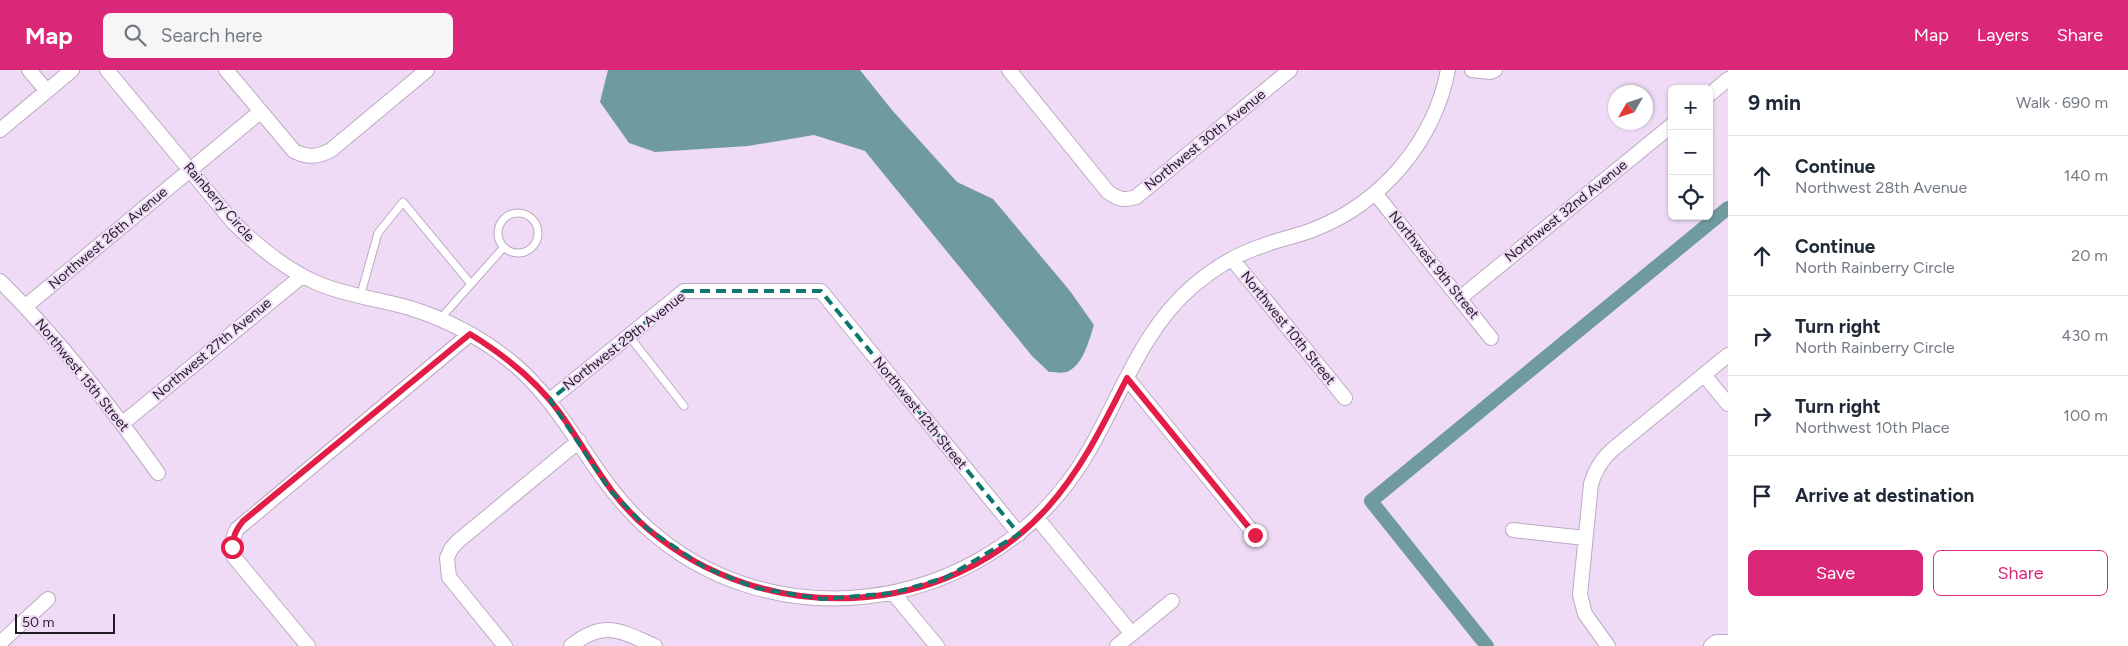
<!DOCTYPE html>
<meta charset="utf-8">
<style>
body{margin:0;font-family:Figtree,sans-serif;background:#f6f6f7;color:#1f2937}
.controls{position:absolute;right:15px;top:15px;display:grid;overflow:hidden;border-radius:8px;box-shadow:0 1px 4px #0004}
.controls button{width:45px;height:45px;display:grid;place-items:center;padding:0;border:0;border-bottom:1px solid #e0e1e3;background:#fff;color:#1f2937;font:25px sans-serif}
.compass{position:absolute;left:1608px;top:15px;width:45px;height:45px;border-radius:50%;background:#fff;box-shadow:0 1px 4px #0004;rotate:231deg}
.scale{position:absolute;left:15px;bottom:12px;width:100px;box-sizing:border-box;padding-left:5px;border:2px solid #221b25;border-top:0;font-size:14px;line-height:18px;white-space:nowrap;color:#221b25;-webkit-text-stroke:4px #efdbf6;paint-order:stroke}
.stop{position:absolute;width:15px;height:15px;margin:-11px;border:4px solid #e11d48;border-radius:50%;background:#fff}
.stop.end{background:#e11d48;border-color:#fff;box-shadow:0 1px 5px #0008}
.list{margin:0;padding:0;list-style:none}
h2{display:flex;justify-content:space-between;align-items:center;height:65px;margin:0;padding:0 20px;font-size:21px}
h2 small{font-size:16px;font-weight:400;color:#747a83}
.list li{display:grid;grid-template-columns:32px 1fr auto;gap:15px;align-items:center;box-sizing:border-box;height:80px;padding:0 20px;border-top:1px solid #e0e1e3}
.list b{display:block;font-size:19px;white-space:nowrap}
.list p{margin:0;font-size:16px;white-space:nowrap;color:#747a83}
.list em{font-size:16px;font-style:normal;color:#747a83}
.actions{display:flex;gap:10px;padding:15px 20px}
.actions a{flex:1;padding:11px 0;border:1px solid #db2777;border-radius:8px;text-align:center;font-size:18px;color:#db2777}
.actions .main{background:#db2777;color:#fff}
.icon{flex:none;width:28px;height:28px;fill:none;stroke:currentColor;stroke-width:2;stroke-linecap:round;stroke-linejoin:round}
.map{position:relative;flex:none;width:1728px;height:576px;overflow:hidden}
header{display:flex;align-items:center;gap:30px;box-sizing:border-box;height:70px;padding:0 25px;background:#db2777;color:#fff}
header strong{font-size:24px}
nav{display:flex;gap:28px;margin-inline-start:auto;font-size:18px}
.search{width:350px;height:45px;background:#f6f6f7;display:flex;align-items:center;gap:12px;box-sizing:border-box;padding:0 18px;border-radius:8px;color:#747a83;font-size:19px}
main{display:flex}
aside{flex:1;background:#fff}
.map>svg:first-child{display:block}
.water{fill:#6f9b9f}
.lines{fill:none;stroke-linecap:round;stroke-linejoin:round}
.canal{stroke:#6f9b9f;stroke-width:14}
.lane-casing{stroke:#bda9c3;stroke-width:9}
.street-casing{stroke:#bda9c3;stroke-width:16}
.lane{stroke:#fff;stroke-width:7}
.street{stroke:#fff;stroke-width:14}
.route{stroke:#e11d48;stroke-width:6}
.marked{fill:none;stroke:#0f766e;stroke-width:4;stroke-dasharray:10 6;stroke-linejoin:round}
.labels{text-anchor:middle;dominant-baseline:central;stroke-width:4;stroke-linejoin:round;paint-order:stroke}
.street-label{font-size:14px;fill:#221b25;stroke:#efdbf6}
</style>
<header>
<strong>Map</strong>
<div class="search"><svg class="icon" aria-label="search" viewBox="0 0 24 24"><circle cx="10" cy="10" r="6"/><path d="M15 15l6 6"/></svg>Search here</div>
<nav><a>Map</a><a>Layers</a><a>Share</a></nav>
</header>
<main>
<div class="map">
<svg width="1728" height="576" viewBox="0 0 1728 576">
<rect width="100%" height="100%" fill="#efdbf6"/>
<path class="water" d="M608,0H860L892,40L957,112L993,129L1070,221L1094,255C1089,270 1084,293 1069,301C1064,304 1055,302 1049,302L1032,286L865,81L814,65L748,76L655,82L629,73L600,32Z"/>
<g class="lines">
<path class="canal" d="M1487,576L1371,431L1728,138"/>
<defs>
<path id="lane" d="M498 163a20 20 0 1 1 40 0a20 20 0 1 1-40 0Z
M360,227L378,163L403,132L471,214
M440,249L504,177
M629,266L684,336"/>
<path id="street" d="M29,0L47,21
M107,0L233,152C258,177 285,199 317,213C347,226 379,229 410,238C448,250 484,269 515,295C570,343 591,407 645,456C770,571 970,544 1069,411C1115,349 1133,267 1193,216C1213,199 1237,184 1262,176C1279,169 1298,166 1315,159C1383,132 1434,71 1448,0
M226,0L294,81C308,88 318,87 331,80L427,0
M1009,0L1108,122C1118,129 1124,131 1136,127L1290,0
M1472,0L1490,2L1495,0
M1709,25L1728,9
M0,60L72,0
M1375,123L1491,268
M1232,189L1345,328
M0,211C59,269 110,336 158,403
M1460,228L1672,55
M26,236L260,42
M1704,305L1728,334
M1127,308L1255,465
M550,330L684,221H821L1019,464
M123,353L302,206
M1037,448L1132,564
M1513,460L1585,468
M893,523L937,576
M0,573L48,529
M308,576L234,487C232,476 232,469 237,459L470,264
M505,576L449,507L447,488L451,479L457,472L579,371
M571,576C604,549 620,561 655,576
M1117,576L1172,531
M1608,576L1585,544L1580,525L1591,414C1595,400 1601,390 1612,380L1728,285
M1711,576L1716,572H1728"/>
</defs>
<use href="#lane" class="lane-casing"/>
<use href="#street" class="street-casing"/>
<use href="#lane" class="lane"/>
<use href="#street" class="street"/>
</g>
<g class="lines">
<path class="route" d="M232,477C233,466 236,460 243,451L470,264C504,285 536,310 560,343C590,385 607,425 649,460C765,557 945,552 1048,437C1082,399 1104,353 1127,308L1255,465"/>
</g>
<path class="marked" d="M684,221H821L1019,464L947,507L893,523L822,529L756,518L704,497L648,459L609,419L550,330Z"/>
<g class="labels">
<g class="street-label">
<text transform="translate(1205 70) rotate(-39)">Northwest 30th Avenue</text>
<text transform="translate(219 132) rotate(49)">Rainberry Circle</text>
<text transform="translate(1566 141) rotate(-39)">Northwest 32nd Avenue</text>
<text transform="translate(108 168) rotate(-40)">Northwest 26th Avenue</text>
<text transform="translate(1434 195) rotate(51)">Northwest 9th Street</text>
<text transform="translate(1288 258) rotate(51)">Northwest 10th Street</text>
<text transform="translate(624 271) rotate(-38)">Northwest 29th Avenue</text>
<text transform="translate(212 279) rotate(-40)">Northwest 27th Avenue</text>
<text transform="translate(82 305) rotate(51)">Northwest 15th Street</text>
<text transform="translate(920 343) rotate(51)">Northwest 12th Street</text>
</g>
</g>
</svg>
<div class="controls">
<button>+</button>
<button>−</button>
<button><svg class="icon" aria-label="locate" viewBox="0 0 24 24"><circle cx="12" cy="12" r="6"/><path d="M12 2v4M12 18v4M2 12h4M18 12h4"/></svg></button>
</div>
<svg class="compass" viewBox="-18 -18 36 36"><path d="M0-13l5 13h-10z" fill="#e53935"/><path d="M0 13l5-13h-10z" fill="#747a83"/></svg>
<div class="scale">50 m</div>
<div class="stop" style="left:232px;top:477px"></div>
<div class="stop end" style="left:1255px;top:465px"></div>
</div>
<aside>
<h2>9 min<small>Walk · 690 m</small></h2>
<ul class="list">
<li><svg class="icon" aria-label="ahead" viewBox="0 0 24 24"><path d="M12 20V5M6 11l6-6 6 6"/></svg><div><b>Continue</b><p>Northwest 28th Avenue</p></div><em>140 m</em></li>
<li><svg class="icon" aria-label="ahead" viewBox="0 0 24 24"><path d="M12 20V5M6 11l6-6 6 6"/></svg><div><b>Continue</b><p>North Rainberry Circle</p></div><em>20 m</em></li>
<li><svg class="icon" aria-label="right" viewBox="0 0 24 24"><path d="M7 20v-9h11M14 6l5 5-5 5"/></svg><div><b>Turn right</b><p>North Rainberry Circle</p></div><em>430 m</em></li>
<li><svg class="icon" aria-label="right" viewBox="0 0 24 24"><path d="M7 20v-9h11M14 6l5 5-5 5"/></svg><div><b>Turn right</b><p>Northwest 10th Place</p></div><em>100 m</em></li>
<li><svg class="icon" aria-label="arrive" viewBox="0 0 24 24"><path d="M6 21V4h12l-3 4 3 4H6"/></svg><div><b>Arrive at destination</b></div></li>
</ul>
<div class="actions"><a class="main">Save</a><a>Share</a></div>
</aside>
</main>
